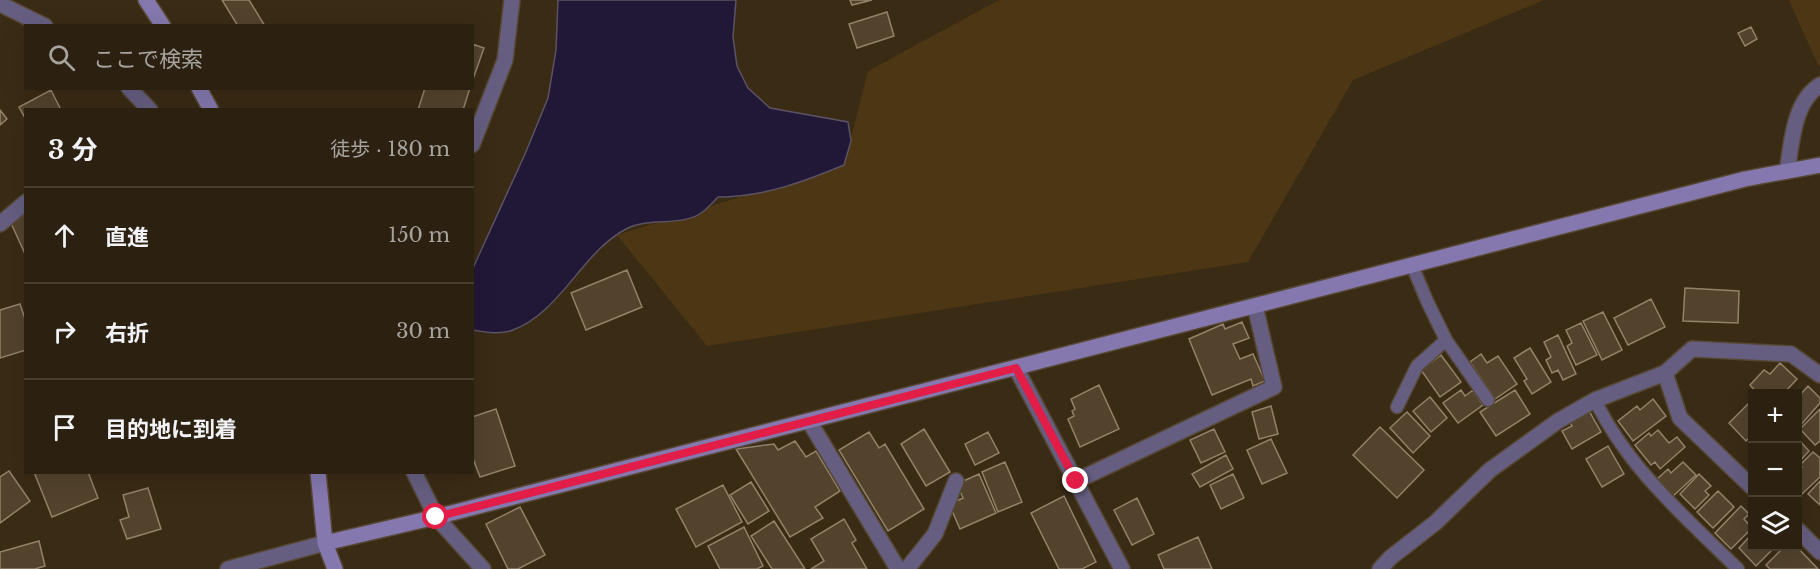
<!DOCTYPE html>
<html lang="ja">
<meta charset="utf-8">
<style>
body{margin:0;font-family:"Libre Baskerville","Noto Sans JP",serif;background:#382d1e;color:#f1f3f6}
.controls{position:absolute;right:18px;bottom:18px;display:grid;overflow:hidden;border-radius:0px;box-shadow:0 6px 24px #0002}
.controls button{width:54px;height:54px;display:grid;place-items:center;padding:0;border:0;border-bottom:2px solid #483e30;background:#2c2010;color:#f1f3f6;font:30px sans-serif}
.stop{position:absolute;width:18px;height:18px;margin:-14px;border:4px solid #e11d48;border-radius:50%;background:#fff}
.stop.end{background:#e11d48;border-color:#fff;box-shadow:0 2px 6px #0008}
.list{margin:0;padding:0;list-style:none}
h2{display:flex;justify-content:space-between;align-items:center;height:78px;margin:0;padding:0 24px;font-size:26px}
h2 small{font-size:20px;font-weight:400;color:#a6a39f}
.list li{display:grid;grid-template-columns:39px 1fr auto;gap:18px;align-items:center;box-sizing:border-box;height:96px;padding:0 24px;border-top:2px solid #483e30}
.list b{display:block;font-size:22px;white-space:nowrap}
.list em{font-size:20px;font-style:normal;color:#a6a39f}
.icon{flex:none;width:33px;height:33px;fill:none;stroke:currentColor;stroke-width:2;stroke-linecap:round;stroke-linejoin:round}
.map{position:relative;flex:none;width:1820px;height:569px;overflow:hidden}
.search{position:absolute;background:#2c2010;box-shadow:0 6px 24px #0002;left:24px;top:24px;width:450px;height:66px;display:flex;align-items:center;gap:15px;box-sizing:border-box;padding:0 21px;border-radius:0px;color:#a6a39f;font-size:22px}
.panel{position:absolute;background:#2c2010;box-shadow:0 6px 24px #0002;left:24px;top:108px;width:450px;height:366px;border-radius:0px}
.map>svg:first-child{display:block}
.green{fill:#4d3614}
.water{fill:#211838;stroke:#5b5264;stroke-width:1.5}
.building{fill:#53432d;stroke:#938269;stroke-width:1.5}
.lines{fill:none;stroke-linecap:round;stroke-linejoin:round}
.lane-casing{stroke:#554732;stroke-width:15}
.street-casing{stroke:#554732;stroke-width:18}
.secondary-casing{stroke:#554732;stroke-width:18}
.lane{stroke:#655e80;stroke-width:12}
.street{stroke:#655e80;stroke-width:15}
.secondary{stroke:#8478ae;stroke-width:15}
.route{stroke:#e11d48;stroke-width:8}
</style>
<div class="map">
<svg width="1820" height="569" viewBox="0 0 1820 569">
<rect width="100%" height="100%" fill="#3a2b15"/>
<path class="green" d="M999,0H1544L1353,80L1248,262L707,346L617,235L844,165L868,71Z
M1789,0H1820V66L1818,65Z"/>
<path class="water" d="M558,0H736L733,37L737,66L748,88L770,108L848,122L851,141L844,165C803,182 763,197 718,197C713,202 707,209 701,213C681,227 648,217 626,229C582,252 561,312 513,330C501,335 485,332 473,330V268L525,154L548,98L556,50Z"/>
<path class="building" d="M222,0H249L265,26H238Z
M850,0H872L852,5Z
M887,12L894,36L857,48L849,24Z
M1751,27L1757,39L1745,46L1738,33Z
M472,44L484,48L472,82Z
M425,88H470L463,110H418Z
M51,90L61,110H26V120L19,107Z
M0,110L7,119L0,125Z
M26,214V256L10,221Z
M627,270L642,307L586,330L571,293Z
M1685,288L1739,291L1738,323L1683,321Z
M1651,299L1665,327L1628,345L1614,318Z
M20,304L26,322V350L0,358V310Z
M1603,312L1622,350L1602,360L1583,321Z
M1242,322L1249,338L1233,344L1240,359L1253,354L1265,381L1253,386L1251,379L1212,395L1189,339L1223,324L1225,329Z
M1581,323L1597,355L1576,365L1567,346L1572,343L1566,330Z
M1558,335L1576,374L1563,380L1558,370L1552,373L1546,360L1551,357L1544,342Z
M1530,348L1551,382L1532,394L1524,381L1527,379L1514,358Z
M1481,354L1487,363L1498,356L1517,384L1495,399L1470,362Z
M1441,355L1461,382L1440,397L1421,370Z
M1780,363L1797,379L1783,394H1758L1750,385L1764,370L1770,374Z
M1099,385L1119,429L1080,447L1068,419L1074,416L1072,411L1075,409L1071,399Z
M1808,386L1820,398V403L1798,428V394L1799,396Z
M1461,390L1465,396L1473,390L1483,405L1458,423L1443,403Z
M1515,390L1530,414L1496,436L1480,412Z
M1430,397L1447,418L1431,432L1413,411Z
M1653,399L1666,416L1633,441L1618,421L1637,406L1640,410Z
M1752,400V435L1746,441L1729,423Z
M1271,406L1278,434L1259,439L1252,412Z
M496,409L515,466L480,477L472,456V417Z
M1588,409L1601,432L1572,449L1562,431L1572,426L1569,420Z
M1820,409V441L1815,445L1800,429Z
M1407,412L1430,436L1413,453L1390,428Z
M1380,427L1424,470L1397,498L1353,455Z
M924,429L950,472L926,486L901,444Z
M1214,429L1225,452L1201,463L1190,440Z
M1658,430L1669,443L1677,437L1685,447L1660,469L1655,462L1651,465L1635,445L1649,433L1651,436Z
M869,432L879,448L885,444L924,509L888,531L839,450Z
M988,432L999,453L975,465L965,444Z
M1271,439L1287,473L1262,484L1247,450Z
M1798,439L1809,451L1798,463Z
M795,441L806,457L816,451L840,491L815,507L823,518L790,537L736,449L774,444L778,450Z
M1608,446L1624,474L1602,487L1586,459Z
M1813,452L1820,458V477L1802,494L1798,489V472L1802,467L1800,465Z
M1226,455L1233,469L1200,487L1192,474Z
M1005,462L1022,502L998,512L982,472Z
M1683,462L1696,475L1672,497L1656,480L1668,469L1671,473Z
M9,471L30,501L0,523V477Z
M34,472H88L98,498L52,517Z
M979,474L996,513L960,529L949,504L963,498L957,484Z
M1233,474L1244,498L1221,509L1210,485Z
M1699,474L1711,486L1705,491L1709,495L1695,509L1680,494Z
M1820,481V505L1808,494Z
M751,482L769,511L748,524L730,495Z
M723,485L742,522L696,547L676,509Z
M148,488L161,529L127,539L120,520L129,517L123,495Z
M1718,491L1734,507L1713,528L1697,512Z
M1064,496L1096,562L1082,569H1059L1031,513Z
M1137,498L1154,534L1132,545L1114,510Z
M1741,506L1749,514L1744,519L1752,528L1731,549L1715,533Z
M520,507L545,555L518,569H508L486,524Z
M844,519L856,540L852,543L867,569H811L824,561L811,539Z
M774,521L805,569H772L751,536Z
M744,527L763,566L757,569H720L708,546Z
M1752,534V546H1766L1771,551L1756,566L1739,548Z
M1198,537L1212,569H1164L1158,555Z
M39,541L45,566L35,569H0V552Z
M1785,546H1796L1818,569H1770L1766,565Z"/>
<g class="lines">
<defs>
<path id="lane" d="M1412,265L1427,301L1446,340L1488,400
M1595,400C1628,468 1685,517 1738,569
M1397,407L1417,366L1446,340"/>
<path id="street" d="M0,4L45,26
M129,88L150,110
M472,145L505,60L512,0
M1787,171C1792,143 1793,102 1820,85
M0,224L26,202
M1016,368L1122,569
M1665,373L1680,418L1752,487
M809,421L898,569
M414,472L436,517L483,569
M1076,481L1274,387L1255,306
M1798,530L1820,552
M228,569L325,543
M907,569L935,534L956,481
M1380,569L1390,558L1435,523L1490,470L1558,421L1595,400L1665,373L1692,349L1791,354L1820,375"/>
<path id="secondary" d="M146,0L163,26
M199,88L211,110
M318,472L325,543L335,569
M325,543L436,517L1745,179L1820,165"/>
</defs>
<use href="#lane" class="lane-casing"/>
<use href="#street" class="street-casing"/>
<use href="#secondary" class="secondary-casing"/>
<use href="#lane" class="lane"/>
<use href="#street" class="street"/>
<use href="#secondary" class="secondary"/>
</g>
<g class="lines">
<path class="route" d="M436,517L1016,368L1076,481"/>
</g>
</svg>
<div class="controls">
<button>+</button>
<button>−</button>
<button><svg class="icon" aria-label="layers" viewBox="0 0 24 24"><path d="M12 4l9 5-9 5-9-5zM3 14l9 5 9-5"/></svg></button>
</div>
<div class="stop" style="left:436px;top:517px"></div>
<div class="stop end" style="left:1076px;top:481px"></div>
<div class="search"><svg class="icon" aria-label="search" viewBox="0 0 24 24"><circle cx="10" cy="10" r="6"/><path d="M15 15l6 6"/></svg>ここで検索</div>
<section class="panel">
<h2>3 分<small>徒歩 · 180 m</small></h2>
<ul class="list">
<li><svg class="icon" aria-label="ahead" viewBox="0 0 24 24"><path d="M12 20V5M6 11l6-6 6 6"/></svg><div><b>直進</b></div><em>150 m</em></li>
<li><svg class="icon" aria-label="right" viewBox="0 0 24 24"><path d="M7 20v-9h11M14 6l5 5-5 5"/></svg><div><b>右折</b></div><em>30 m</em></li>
<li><svg class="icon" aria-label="arrive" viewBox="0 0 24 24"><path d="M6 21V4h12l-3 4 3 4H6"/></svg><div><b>目的地に到着</b></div></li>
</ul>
</section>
</div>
